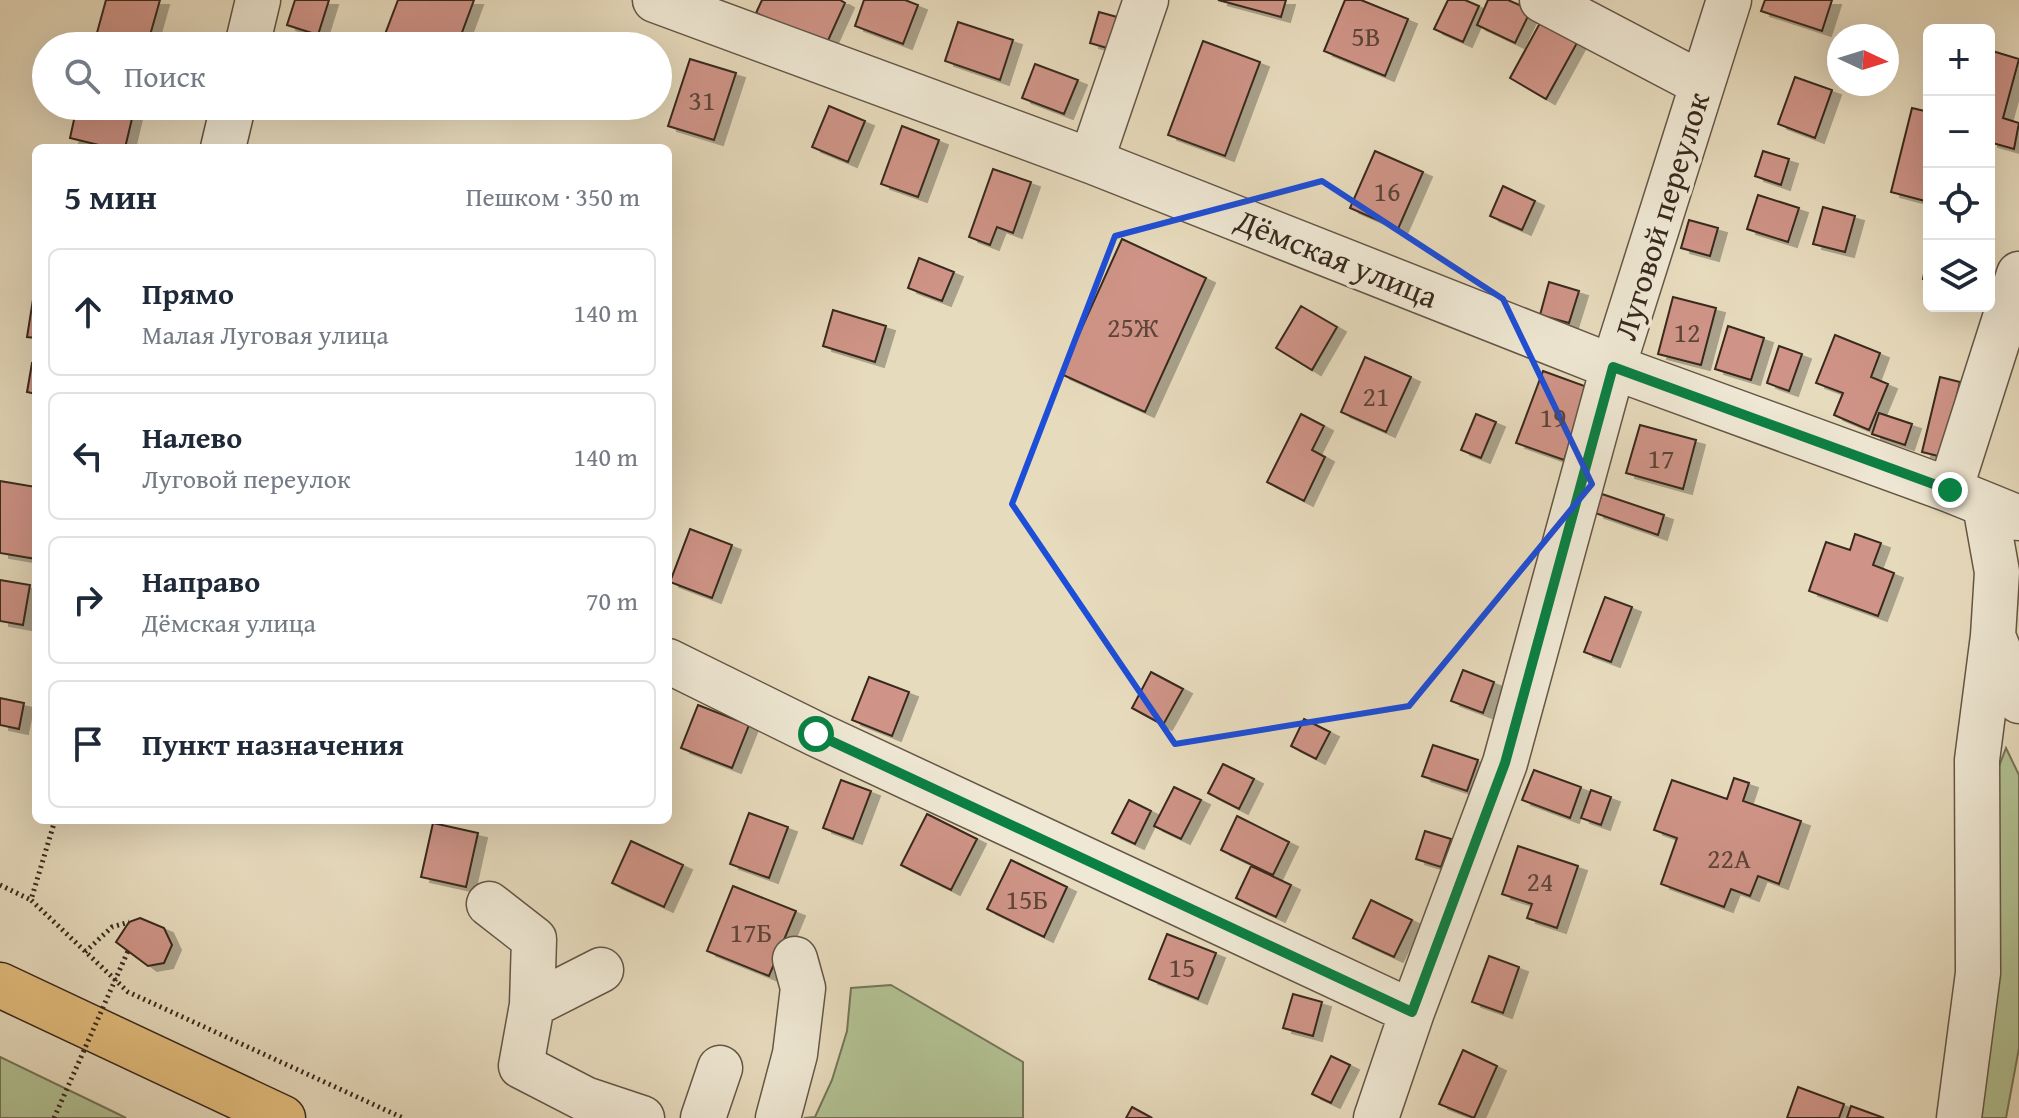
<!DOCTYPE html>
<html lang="ru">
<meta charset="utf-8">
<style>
body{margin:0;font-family:"Gentium Book Plus",serif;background:#f6f6f7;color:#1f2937}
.controls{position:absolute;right:24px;top:24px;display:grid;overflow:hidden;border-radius:12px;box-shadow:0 8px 32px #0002}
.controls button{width:72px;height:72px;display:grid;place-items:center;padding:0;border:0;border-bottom:2px solid #e0e1e3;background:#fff;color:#1f2937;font:40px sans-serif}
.compass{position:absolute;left:1827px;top:24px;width:72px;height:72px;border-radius:50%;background:#fff;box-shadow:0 8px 32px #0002;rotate:94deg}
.stop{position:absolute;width:24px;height:24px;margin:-18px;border:6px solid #0b8043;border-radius:50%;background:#fff}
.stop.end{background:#0b8043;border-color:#fff;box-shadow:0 2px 8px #0008}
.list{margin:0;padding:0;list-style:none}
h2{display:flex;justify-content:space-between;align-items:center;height:104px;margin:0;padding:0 32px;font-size:34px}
h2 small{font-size:26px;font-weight:400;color:#747a83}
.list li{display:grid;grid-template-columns:52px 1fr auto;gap:24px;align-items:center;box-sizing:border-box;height:128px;margin:0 16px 16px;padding:0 16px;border:2px solid #e0e1e3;border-radius:12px}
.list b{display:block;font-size:30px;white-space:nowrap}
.list p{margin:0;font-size:26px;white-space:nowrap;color:#747a83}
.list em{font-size:26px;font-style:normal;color:#747a83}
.icon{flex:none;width:44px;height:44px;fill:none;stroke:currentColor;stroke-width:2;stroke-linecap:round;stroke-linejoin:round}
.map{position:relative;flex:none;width:2019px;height:1118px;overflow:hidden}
.search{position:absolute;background:#fff;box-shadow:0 8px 32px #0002;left:32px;top:32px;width:640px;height:88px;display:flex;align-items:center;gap:20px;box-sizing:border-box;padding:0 28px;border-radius:44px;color:#747a83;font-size:30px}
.panel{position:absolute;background:#fff;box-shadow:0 8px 32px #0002;left:32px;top:144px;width:640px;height:680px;border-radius:12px}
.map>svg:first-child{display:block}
.green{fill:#b2c193;stroke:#757558;stroke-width:2}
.building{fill:#cf9487;stroke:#38291e;stroke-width:2;filter:url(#shadow)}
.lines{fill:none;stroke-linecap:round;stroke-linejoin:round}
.minor-casing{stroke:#645646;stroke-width:47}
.major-casing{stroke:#38291e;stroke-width:47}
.path{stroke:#38291e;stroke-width:5;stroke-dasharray:2 4;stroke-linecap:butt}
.minor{stroke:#efe8d4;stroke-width:44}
.major{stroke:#e4be7e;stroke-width:44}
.path-bridge{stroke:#38291e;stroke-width:5;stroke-dasharray:2 4;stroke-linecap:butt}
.route{stroke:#0b8043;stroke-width:10}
.marked{fill:none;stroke:#1d4ed8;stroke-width:6;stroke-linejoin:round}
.labels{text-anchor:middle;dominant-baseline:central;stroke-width:7;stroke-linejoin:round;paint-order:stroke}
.number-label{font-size:28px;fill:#5e4438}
.street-label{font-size:32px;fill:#38291e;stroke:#efe8d4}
</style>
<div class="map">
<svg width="2019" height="1118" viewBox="0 0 2019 1118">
<defs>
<filter id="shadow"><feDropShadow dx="9" dy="5" stdDeviation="0" flood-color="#0004"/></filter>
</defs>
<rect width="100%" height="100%" fill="#e7dbbd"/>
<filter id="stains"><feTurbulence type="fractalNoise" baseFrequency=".0025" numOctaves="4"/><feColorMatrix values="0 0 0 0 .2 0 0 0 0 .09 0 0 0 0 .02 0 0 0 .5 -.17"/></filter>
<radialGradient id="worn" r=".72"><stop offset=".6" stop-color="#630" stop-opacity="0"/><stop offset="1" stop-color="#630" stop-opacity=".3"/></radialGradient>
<path class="green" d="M2006,748L2019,775V1048L2006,1118H1957L1993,782Z
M891,985L1023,1062V1118H804L815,1117L832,1080L847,1031L851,988Z
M0,1057L114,1112L126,1118H0Z"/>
<path class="building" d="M106,0H160L147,46H115L95,40Z
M295,0H329L318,35L287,25Z
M398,0H474L457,46H408L384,37Z
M762,0H840L845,3L826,45L756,13Z
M864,0H905L918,5L903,44L855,26Z
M1218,0H1286L1281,17Z
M1345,0H1361L1408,19L1385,76L1324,51Z
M1448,0H1465L1479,6L1463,42L1434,29Z
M1488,0H1508L1531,10L1515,43L1477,25Z
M1765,0H1832L1822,31L1761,11Z
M1099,12L1117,17L1107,48L1090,43Z
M958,22L1013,40L1000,80L945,61Z
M1540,23L1577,43L1546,99L1510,78Z
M1203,41L1260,62L1225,156L1168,135Z
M1989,50L2019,59L2003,118L2019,123L2014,149L1989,142Z
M690,59L736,73L714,140L668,126Z
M1035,64L1078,80L1064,114L1022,98Z
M1795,77L1832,90L1815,138L1778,124Z
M77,106H135L125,148H111L70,138Z
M829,106L865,121L848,162L812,147Z
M1912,108L1929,112V186L1925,201L1891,192Z
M902,126L939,140L918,197L881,184Z
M1375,151L1423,172L1398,229L1350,208Z
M1763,151L1789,159L1781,185L1755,176Z
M993,169L1031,182L1013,233L997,227L990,245L969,237Z
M1503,186L1535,201L1522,230L1490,216Z
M1758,195L1799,208L1788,242L1747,229Z
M1823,207L1855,216L1845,252L1813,244Z
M1689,220L1718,228L1710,256L1681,248Z
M1122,239L1206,278L1145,412L1061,374Z
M1929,247V281L1923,279Z
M919,258L954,272L942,301L908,288Z
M1549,282L1579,291L1569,323L1540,315Z
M35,287H36V338L27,337Z
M1673,297L1716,308L1701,365L1658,354Z
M1301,306L1337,327L1312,370L1276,348Z
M833,310L886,326L875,362L823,346Z
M1728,326L1764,338L1751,380L1715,369Z
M1835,335L1880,353L1871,377L1888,384L1869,430L1834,415L1843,393L1816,383Z
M1779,346L1802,354L1789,391L1767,383Z
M1365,357L1411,377L1386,432L1341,412Z
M32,363L36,364V394L27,392Z
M1543,371L1590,388L1564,460L1516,443Z
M1940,377L1960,382L1942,457L1922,452Z
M1879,413L1912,424L1905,445L1872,434Z
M1301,414L1324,426L1312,450L1325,457L1304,501L1267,482Z
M1476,414L1496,422L1481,458L1461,450Z
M1640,425L1696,440L1683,489L1626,473Z
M0,481L36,487V559L0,553Z
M1602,494L1664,515L1658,535L1595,513Z
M690,529L732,545L712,598L670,582Z
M1855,534L1881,543L1873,565L1894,573L1878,616L1809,591L1826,542L1850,550Z
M0,580L30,585L23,625L0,621Z
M1605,597L1632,607L1611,662L1584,652Z
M1463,670L1494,682L1483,713L1451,701Z
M1151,672L1183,689L1163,725L1132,708Z
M869,677L909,692L892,736L852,720Z
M0,698L24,703L19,729L0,725Z
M698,705L749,725L732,768L681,748Z
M1304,719L1330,732L1316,759L1291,746Z
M1433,745L1478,760L1467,791L1422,776Z
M1223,764L1254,779L1239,809L1208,793Z
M1534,770L1581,787L1570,818L1522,800Z
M1734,778L1749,783L1743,801L1801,821L1779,884L1758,876L1750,896L1731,889L1724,907L1661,884L1677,838L1654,830L1672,780L1727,799Z
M841,780L871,791L853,839L823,828Z
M1174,787L1201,800L1181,839L1154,826Z
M1591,790L1611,797L1601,825L1581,818Z
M1129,800L1151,811L1135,844L1112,833Z
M749,813L788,827L769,878L730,864Z
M927,814L977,839L951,890L901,865Z
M1237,816L1289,842L1273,875L1221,850Z
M433,823L478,833L466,887L421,877Z
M1425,831L1451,839L1441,867L1416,859Z
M631,841L683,865L664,907L612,883Z
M1518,846L1578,866L1557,928L1527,918L1532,904L1502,894Z
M1011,860L1067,887L1044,937L987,909Z
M1251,866L1291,885L1276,917L1236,898Z
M733,886L796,911L769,976L707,951Z
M1371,900L1412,920L1394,957L1353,938Z
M140,918L164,928L172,945L164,963L148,966L116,942L129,922Z
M1167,934L1216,953L1198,999L1149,979Z
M1489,956L1519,967L1503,1013L1472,1002Z
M1293,994L1322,1002L1313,1036L1283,1028Z
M1463,1050L1497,1066L1474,1118L1439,1104Z
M1331,1056L1350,1065L1331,1103L1312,1094Z
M1798,1087L1844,1104L1839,1118H1787Z
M1851,1106L1884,1118H1847Z
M1132,1107L1152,1118H1126Z"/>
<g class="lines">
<defs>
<path id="minor" d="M655,0L1091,161L1613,367L1950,490L2019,518
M1542,0L1702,84
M247,46L258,0
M223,148L233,106
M1091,161L1146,0
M1950,490L2019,274
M1985,505L1997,572L1993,636L2019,701
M668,661L816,734L1412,1012
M489,904L534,939L532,1005
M601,970L532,1005L521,1066L585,1099L642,1118
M703,1118L720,1068
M778,1118L795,1054L803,988L795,959
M1376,1118L1412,1012L1505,763L1613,367L1729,0
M1959,1118L1978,973L1977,760L1993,636"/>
<path id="major" d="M0,985L283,1118"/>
</defs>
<use href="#minor" class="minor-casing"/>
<use href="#major" class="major-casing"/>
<path class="path" d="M55,820L31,900L128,992L403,1118
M0,885L31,900
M85,952L112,927L129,922"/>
<use href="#minor" class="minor"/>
<use href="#major" class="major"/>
<path class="path-bridge" d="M54,1118L128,951"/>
</g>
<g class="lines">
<path class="route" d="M816,734L1412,1012L1505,763L1613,367L1950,490"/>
</g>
<path class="marked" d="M1322,181L1503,299L1592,484L1409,706L1175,744L1012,504L1115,236Z"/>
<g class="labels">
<g class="number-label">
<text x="1366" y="35">5В</text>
<text x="702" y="99">31</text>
<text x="1387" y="190">16</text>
<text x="1133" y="326">25Ж</text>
<text x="1687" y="331">12</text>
<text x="1376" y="395">21</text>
<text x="1553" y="416">19</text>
<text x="1661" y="457">17</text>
<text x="1729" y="857">22А</text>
<text x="1540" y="880">24</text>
<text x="1027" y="898">15Б</text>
<text x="751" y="931">17Б</text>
<text x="1182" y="966">15</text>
</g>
<g class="street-label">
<text transform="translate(1661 216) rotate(-73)">Луговой переулок</text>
<text transform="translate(1337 258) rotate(22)">Дёмская улица</text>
</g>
</g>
<rect width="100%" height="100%" filter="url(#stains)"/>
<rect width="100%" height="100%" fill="url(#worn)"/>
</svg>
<div class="controls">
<button>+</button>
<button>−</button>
<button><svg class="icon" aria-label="locate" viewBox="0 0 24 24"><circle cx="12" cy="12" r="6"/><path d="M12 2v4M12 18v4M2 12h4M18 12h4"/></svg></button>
<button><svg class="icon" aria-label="layers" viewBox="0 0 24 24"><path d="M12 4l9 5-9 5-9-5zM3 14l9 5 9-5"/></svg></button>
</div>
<svg class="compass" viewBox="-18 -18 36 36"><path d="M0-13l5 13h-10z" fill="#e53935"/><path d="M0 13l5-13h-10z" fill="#747a83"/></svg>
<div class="stop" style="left:816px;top:734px"></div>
<div class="stop end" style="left:1950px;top:490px"></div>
<div class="search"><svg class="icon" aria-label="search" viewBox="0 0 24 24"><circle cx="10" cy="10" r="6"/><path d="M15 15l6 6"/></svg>Поиск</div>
<section class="panel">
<h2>5 мин<small>Пешком · 350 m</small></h2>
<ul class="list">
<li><svg class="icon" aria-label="ahead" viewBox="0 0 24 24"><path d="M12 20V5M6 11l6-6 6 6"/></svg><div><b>Прямо</b><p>Малая Луговая улица</p></div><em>140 m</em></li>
<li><svg class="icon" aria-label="left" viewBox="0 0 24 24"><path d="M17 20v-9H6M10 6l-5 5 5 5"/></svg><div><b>Налево</b><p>Луговой переулок</p></div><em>140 m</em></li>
<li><svg class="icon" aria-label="right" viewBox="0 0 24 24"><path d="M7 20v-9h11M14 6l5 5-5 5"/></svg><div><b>Направо</b><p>Дёмская улица</p></div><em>70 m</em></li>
<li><svg class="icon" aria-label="arrive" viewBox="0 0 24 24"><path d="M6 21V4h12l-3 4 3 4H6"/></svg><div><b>Пункт назначения</b></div></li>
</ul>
</section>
</div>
